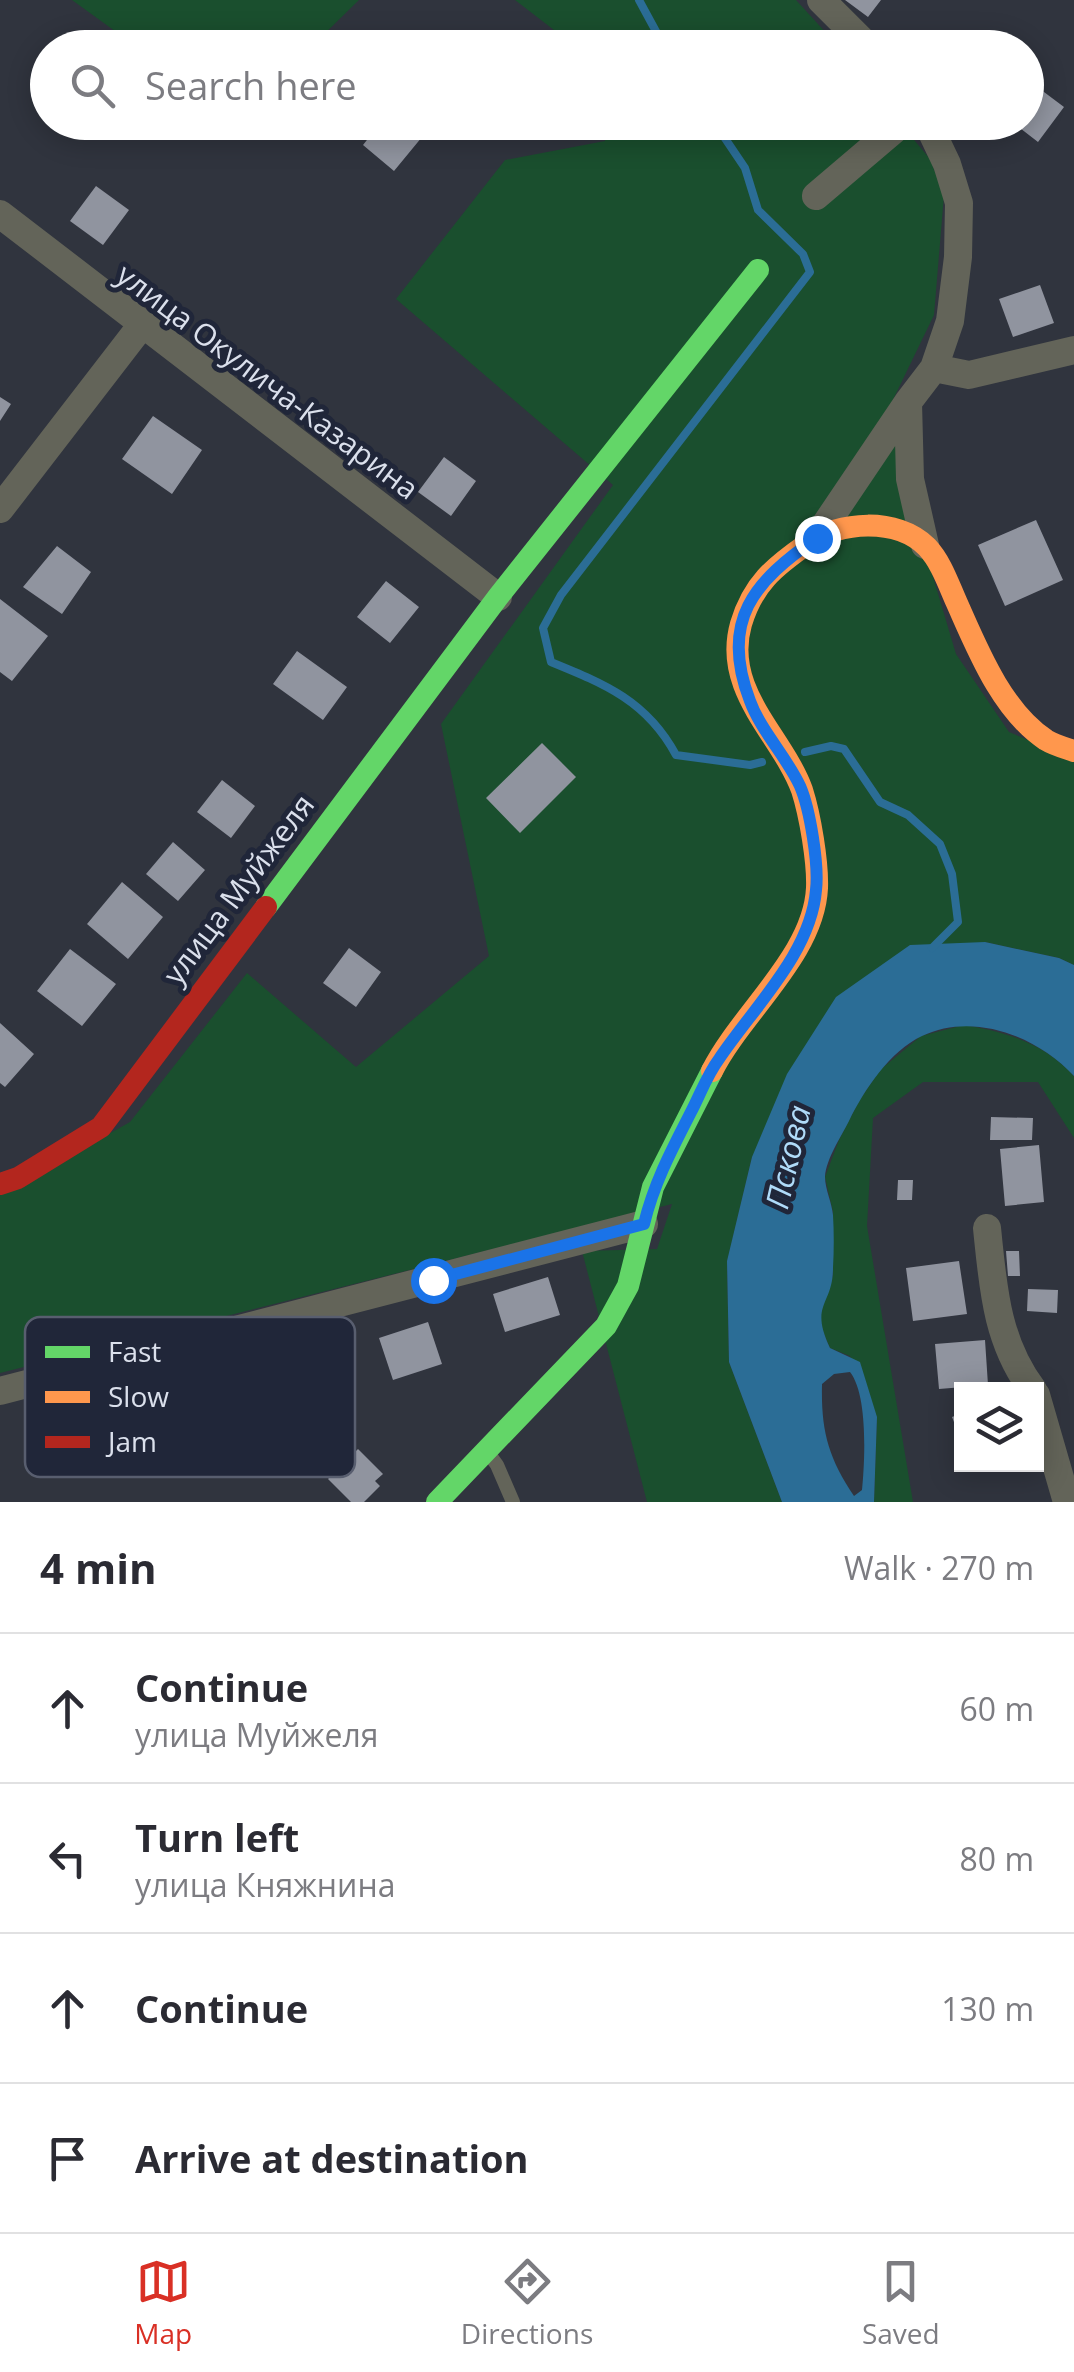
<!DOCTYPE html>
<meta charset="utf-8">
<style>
body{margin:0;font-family:"Open Sans",sans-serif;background:#f7f7f7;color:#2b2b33}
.controls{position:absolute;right:30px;bottom:30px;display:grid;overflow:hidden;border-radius:0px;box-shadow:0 5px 25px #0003}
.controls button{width:90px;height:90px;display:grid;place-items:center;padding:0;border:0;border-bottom:2px solid #e1e1e2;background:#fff;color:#2b2b33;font:50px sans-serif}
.stop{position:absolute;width:30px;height:30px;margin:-22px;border:8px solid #1a73e8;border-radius:50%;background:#fff}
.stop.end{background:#1a73e8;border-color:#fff;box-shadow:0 2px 10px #0008}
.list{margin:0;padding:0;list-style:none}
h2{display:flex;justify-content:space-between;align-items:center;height:130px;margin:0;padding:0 40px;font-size:42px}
h2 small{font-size:32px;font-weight:400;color:#7c7c81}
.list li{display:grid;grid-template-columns:65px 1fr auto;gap:30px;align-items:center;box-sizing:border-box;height:150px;padding:0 40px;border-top:2px solid #e1e1e2}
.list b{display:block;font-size:38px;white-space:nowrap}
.list p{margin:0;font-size:32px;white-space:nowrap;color:#7c7c81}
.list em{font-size:32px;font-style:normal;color:#7c7c81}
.icon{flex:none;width:55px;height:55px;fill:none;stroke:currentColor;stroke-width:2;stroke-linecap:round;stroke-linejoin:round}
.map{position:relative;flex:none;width:1074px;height:1502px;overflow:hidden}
.search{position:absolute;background:#fff;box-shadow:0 5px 25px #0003;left:30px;right:30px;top:30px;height:110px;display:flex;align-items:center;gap:25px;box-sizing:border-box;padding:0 35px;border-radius:55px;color:#7c7c81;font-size:38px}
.sheet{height:730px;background:#fff}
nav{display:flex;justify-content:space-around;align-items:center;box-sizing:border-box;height:140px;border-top:2px solid #e1e1e2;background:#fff;font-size:28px;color:#7c7c81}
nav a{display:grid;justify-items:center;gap:5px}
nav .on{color:#d93025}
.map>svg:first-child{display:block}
.green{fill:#1a4f2e}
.water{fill:#2b6d96;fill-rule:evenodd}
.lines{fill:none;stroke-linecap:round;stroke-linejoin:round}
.stream{stroke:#2b6d96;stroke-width:8}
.building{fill:#90949f}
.lane{stroke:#636459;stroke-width:14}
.street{stroke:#636459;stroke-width:28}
.fast{stroke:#63d668;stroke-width:22}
.slow{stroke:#ff974d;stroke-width:22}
.jam{stroke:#b3261e;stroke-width:22}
.route{stroke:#1a73e8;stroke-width:12}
.labels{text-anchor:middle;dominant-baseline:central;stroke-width:10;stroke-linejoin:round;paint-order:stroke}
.street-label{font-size:30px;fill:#dbe0ec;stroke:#202639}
.water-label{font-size:32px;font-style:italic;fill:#b0dbf9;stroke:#202639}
.key{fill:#202639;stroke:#585e6f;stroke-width:2.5}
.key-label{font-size:28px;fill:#dbe0ec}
</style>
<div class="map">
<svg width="1074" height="1502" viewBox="0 0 1074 1502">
<rect width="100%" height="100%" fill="#30343e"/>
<path class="green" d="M72,0H359L311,47H137Z
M515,0H796L839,47H576Z
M604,123H900L930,159L944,195L934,315L888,410L914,513L956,654L1009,732L1074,759V965L1059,958L985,942L752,1157L727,1262L729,1362L782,1502H647L582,1251L657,1249L672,1204L0,1373V1195L130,1122L247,973L356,1067L489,956L441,724L613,485L396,299L505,160L605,141Z
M964,1025C1006,1032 1044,1043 1074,1076V1138L1038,1082H923L873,1118L867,1226L913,1502H874L877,1417L850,1356L830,1348L821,1327V1309L833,1275V1212L825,1177L839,1140L859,1101L880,1070L921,1036Z"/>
<path class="water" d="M985,942L1059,958L1074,965V1076C1038,1037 974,1011 922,1036C890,1051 864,1090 849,1121C841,1137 826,1159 825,1177C825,1189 832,1203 833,1215C834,1232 834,1250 833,1268C833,1306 809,1303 830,1348L860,1362L877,1417L874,1502H782L729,1362L727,1261L752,1157L787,1074L836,997L910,945ZM850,1372C868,1395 865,1460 862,1490L854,1496C828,1457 821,1431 822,1384L834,1374Z"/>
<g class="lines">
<path class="stream" d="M639,0L665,48
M714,122L745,168L758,210L803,254L810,272L561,595L543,628L551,662C605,684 647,701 676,755L750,765L762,762
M805,752L831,746L844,749L880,802L908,815L940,844L952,874L958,922L932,948"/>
</g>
<path class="building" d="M845,0H881L868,17Z
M467,38L480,48H459Z
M1032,83L1064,107L1038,142L1012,122H1026V90Z
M381,122H404L422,137L394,171L363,145Z
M96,186L129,210L103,245L70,221Z
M1040,285L1054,323L1013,337L999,299Z
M0,397L11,404L0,421Z
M153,416L202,450L172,494L122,459Z
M444,457L476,481L451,516L418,492Z
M1036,520L1063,580L1005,606L978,545Z
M57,546L91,572L62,614L23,587Z
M386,581L419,607L390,643L357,617Z
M0,599L48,636L12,681L0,672Z
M297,651L347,687L323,720L273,684Z
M542,743L576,777L520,833L486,798Z
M222,780L255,806L231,838L197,812Z
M173,842L205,870L178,901L146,874Z
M122,882L163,917L128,959L87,924Z
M349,948L381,972L356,1007L323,983Z
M70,949L116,984L82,1026L37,991Z
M0,1023L34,1054L5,1087L0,1083Z
M991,1117L1033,1118L1032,1140H990Z
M1039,1145L1044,1202L1005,1206L1000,1149Z
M898,1180H913L912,1200H897Z
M1006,1251H1019L1020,1276H1008Z
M959,1261L967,1314L913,1321L906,1268Z
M548,1277L560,1315L505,1332L493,1294Z
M1028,1289L1058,1290L1057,1313L1027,1311Z
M428,1322L442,1364L393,1380L379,1338Z
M985,1340L988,1385L939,1389L935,1344Z
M962,1413V1440H961L952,1417Z
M358,1449L383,1474L375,1481L380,1486L364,1502H351L328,1479Z"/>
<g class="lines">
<path class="lane" d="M489,1454L497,1465L513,1502"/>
<path class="street" d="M821,0L869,48
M816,196L903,122
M0,214L498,597
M934,368L969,375L1074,350
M0,509L141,326
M817,537L908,402
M925,545L910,479L908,402L934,368L950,321L958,257L959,203L947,164L927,122
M987,1228C993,1286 996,1341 1033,1390
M0,1391L644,1224
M1036,1395L1067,1502"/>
<path class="fast" d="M266,907L498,597L758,270
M437,1502L606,1326L628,1286L653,1187L712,1071"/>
<path class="slow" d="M712,1071C741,1013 814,955 817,888C818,862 810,815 802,790C782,735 722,691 741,624C753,584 774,567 807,544C839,521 897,517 927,547C941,562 948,583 956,601C977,648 1001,710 1046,740C1054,745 1065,748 1074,751"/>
<path class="jam" d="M0,1184L18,1178L101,1127L266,907"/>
</g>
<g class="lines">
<path class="route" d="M433,1280L644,1224C654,1183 672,1149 691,1112C700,1095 707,1075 719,1059C753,1008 811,953 816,890C819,865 810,809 800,786C786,756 761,731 750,701C719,621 754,581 817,538"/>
</g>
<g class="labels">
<g class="street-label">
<text transform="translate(268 381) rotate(37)">улица Окулича-Казарина</text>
<text transform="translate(238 889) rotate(-53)">улица Муйжеля</text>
</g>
<g class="water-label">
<text transform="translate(787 1157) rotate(-77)">Пскова</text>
</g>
</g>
<rect x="25" y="1317" width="330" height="160" rx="15" class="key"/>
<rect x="45" y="1346" width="45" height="12" fill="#63d668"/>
<rect x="45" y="1391" width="45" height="12" fill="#ff974d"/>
<rect x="45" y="1436" width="45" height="12" fill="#b3261e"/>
<g class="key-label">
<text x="108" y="1362">Fast</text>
<text x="108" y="1407">Slow</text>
<text x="108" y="1452">Jam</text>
</g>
</svg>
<div class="controls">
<button><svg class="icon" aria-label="layers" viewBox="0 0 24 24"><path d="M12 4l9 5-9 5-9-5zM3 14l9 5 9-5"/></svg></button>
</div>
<div class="stop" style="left:433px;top:1280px"></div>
<div class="stop end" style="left:817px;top:538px"></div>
<div class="search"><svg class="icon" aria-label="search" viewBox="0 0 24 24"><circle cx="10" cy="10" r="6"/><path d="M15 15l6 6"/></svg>Search here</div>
</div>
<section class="sheet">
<h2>4 min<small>Walk · 270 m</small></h2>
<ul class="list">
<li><svg class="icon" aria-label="ahead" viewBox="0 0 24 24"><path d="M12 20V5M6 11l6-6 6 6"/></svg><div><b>Continue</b><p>улица Муйжеля</p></div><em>60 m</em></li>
<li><svg class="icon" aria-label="left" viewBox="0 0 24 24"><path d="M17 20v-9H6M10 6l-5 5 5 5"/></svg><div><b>Turn left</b><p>улица Княжнина</p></div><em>80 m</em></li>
<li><svg class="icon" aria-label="ahead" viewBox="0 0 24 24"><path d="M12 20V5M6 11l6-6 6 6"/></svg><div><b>Continue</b></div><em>130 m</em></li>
<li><svg class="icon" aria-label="arrive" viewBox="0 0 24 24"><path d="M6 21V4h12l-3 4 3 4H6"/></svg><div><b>Arrive at destination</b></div></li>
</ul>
</section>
<nav>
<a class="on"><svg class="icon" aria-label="map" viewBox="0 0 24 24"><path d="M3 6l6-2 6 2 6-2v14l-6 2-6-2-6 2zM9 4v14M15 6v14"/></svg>Map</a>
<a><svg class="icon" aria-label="directions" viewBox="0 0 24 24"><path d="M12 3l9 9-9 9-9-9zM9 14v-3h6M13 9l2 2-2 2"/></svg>Directions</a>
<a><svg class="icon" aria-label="saved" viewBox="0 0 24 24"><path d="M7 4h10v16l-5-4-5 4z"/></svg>Saved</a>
</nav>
